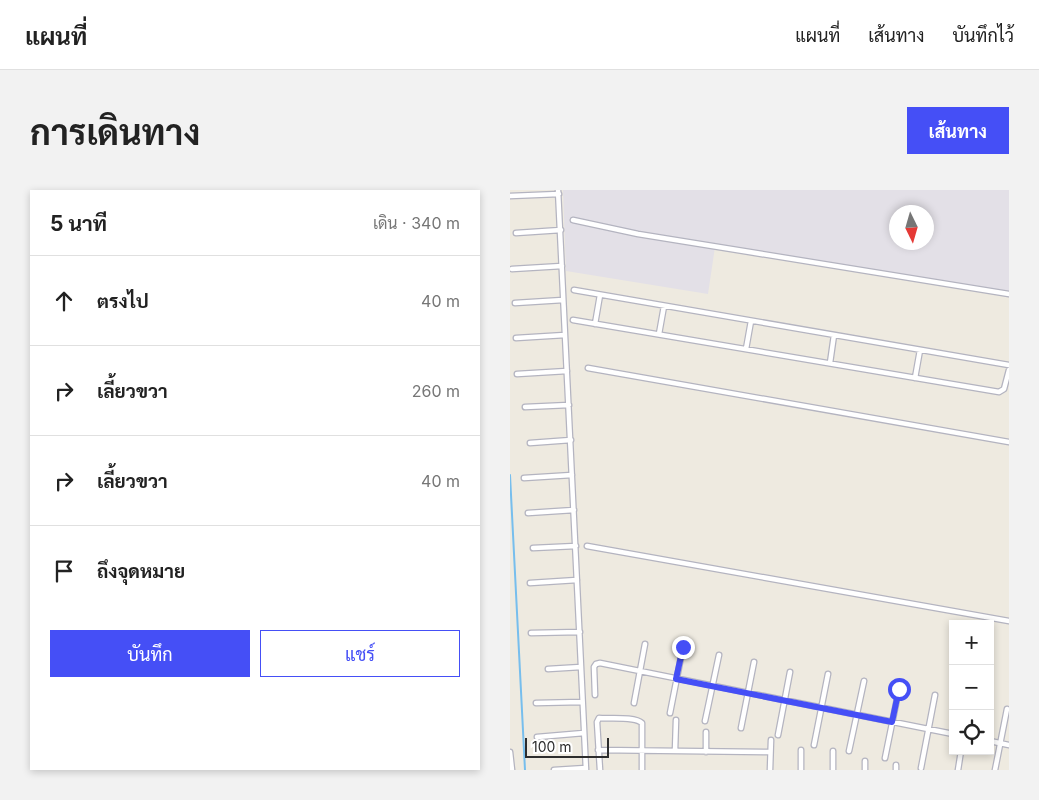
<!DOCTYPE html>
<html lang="th">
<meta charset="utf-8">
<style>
body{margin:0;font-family:Inter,Sarabun,sans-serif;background:#f2f2f2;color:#222}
.controls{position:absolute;right:15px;bottom:15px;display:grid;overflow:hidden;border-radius:0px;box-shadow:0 2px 8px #0003}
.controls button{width:45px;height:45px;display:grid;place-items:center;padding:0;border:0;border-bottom:1px solid #e0e0e0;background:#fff;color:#222;font:25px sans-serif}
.compass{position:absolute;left:379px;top:15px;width:45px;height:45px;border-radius:50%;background:#fff;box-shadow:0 2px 8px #0003;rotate:175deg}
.scale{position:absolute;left:15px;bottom:12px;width:84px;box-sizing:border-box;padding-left:5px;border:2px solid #2d2d2d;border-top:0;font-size:14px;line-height:18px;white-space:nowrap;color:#2d2d2d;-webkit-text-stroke:4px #fff;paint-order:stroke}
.stop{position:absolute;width:15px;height:15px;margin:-11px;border:4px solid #454ff6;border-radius:50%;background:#fff}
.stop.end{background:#454ff6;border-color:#fff;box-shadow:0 1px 5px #0008}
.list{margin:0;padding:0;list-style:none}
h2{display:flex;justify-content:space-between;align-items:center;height:65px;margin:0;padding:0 20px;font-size:21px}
h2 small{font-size:16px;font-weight:400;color:#767676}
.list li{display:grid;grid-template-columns:32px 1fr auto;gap:15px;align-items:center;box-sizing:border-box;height:90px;padding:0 20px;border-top:1px solid #e0e0e0}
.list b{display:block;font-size:19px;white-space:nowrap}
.list em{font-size:16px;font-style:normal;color:#767676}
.actions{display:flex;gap:10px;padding:15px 20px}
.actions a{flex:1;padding:11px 0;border:1px solid #454ff6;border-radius:0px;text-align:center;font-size:18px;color:#454ff6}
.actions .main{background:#454ff6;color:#fff}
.icon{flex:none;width:28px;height:28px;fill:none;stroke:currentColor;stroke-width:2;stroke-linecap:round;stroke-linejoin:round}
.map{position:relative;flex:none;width:499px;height:580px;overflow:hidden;border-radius:0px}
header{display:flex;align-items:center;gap:30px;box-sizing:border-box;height:70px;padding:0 25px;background:#fff;border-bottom:1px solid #e0e0e0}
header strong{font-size:24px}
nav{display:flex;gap:28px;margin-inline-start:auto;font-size:18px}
.intro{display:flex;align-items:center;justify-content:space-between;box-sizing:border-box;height:120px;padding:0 30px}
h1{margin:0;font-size:35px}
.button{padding:12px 22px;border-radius:0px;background:#454ff6;color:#fff;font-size:18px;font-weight:700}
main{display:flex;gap:30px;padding:0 30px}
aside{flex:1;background:#fff;border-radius:0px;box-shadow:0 2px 8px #0003}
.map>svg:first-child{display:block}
.industrial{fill:#e3e0e7;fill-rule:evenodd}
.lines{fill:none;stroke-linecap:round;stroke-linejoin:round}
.stream{stroke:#77beed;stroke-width:2}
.minor-casing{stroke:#b4b4c0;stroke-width:7}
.minor{stroke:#fff;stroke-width:4.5}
.route{stroke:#454ff6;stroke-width:6}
</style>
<header>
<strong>แผนที่</strong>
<nav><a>แผนที่</a><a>เส้นทาง</a><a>บันทึกไว้</a></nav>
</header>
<div class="intro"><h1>การเดินทาง</h1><a class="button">เส้นทาง</a></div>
<main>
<aside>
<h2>5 นาที<small>เดิน · 340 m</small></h2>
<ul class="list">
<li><svg class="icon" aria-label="ahead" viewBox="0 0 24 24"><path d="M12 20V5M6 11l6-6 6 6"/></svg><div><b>ตรงไป</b></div><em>40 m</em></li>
<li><svg class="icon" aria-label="right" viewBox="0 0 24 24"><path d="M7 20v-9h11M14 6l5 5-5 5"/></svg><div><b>เลี้ยวขวา</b></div><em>260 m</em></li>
<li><svg class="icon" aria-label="right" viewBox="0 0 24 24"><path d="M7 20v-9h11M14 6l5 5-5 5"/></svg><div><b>เลี้ยวขวา</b></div><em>40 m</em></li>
<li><svg class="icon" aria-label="arrive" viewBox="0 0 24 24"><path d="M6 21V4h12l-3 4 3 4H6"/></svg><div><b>ถึงจุดหมาย</b></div></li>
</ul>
<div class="actions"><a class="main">บันทึก</a><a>แชร์</a></div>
</aside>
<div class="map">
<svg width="499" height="580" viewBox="0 0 499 580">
<rect width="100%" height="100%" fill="#eeeae0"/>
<path class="industrial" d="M53,0H499V106L205,57L198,104L56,81ZM387,22H417V52H387Z"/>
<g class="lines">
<path class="stream" d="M0,285L15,580"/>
<defs>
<path id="minor" d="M48,0L76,580
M0,6L49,4
M63,30L128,44L499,104
M6,43L51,40
M2,79L52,76
M64,100L499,175
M5,113L53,110
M63,130L489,202L494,199L499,180
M85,134L90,105
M149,144L154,116
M6,148L55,145
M236,159L241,131
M320,173L324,145
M78,178L499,252
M7,184L57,181
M405,188L410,160
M15,217L59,215
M20,253L61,250
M14,288L62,285
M18,323L64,320
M77,356L499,431
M23,358L66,356
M20,393L67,390
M21,443L70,442
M38,479L71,477
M85,505L84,477L86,474L90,473L443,544
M26,513L72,512
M124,513L135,454
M160,523L173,457
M195,531L209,465
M231,538L244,472
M196,542V562
M268,545L280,482
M27,547L74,543
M480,551L499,555
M304,555L318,484
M88,560L260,562
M165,561L166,530
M339,561L354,491
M0,562L2,580
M375,568L389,499
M386,575V580
M411,578L425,505
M44,580L76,578
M90,580L87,532L89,528C99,529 125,526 132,533V580
M260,580L261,550
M291,580V560
M323,580V561
M355,580V571
M448,580L451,561
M485,580L497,519"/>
</defs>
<use href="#minor" class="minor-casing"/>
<use href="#minor" class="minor"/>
</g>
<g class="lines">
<path class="route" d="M173,457L166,489L382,532L389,499"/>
</g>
</svg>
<div class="controls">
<button>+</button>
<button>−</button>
<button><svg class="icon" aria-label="locate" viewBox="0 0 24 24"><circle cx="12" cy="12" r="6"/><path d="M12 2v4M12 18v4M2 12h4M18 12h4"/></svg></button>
</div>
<svg class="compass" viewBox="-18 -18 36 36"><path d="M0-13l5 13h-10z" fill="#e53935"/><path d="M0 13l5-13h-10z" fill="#767676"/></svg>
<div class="scale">100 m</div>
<div class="stop" style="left:389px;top:499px"></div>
<div class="stop end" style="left:173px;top:457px"></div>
</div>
</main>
